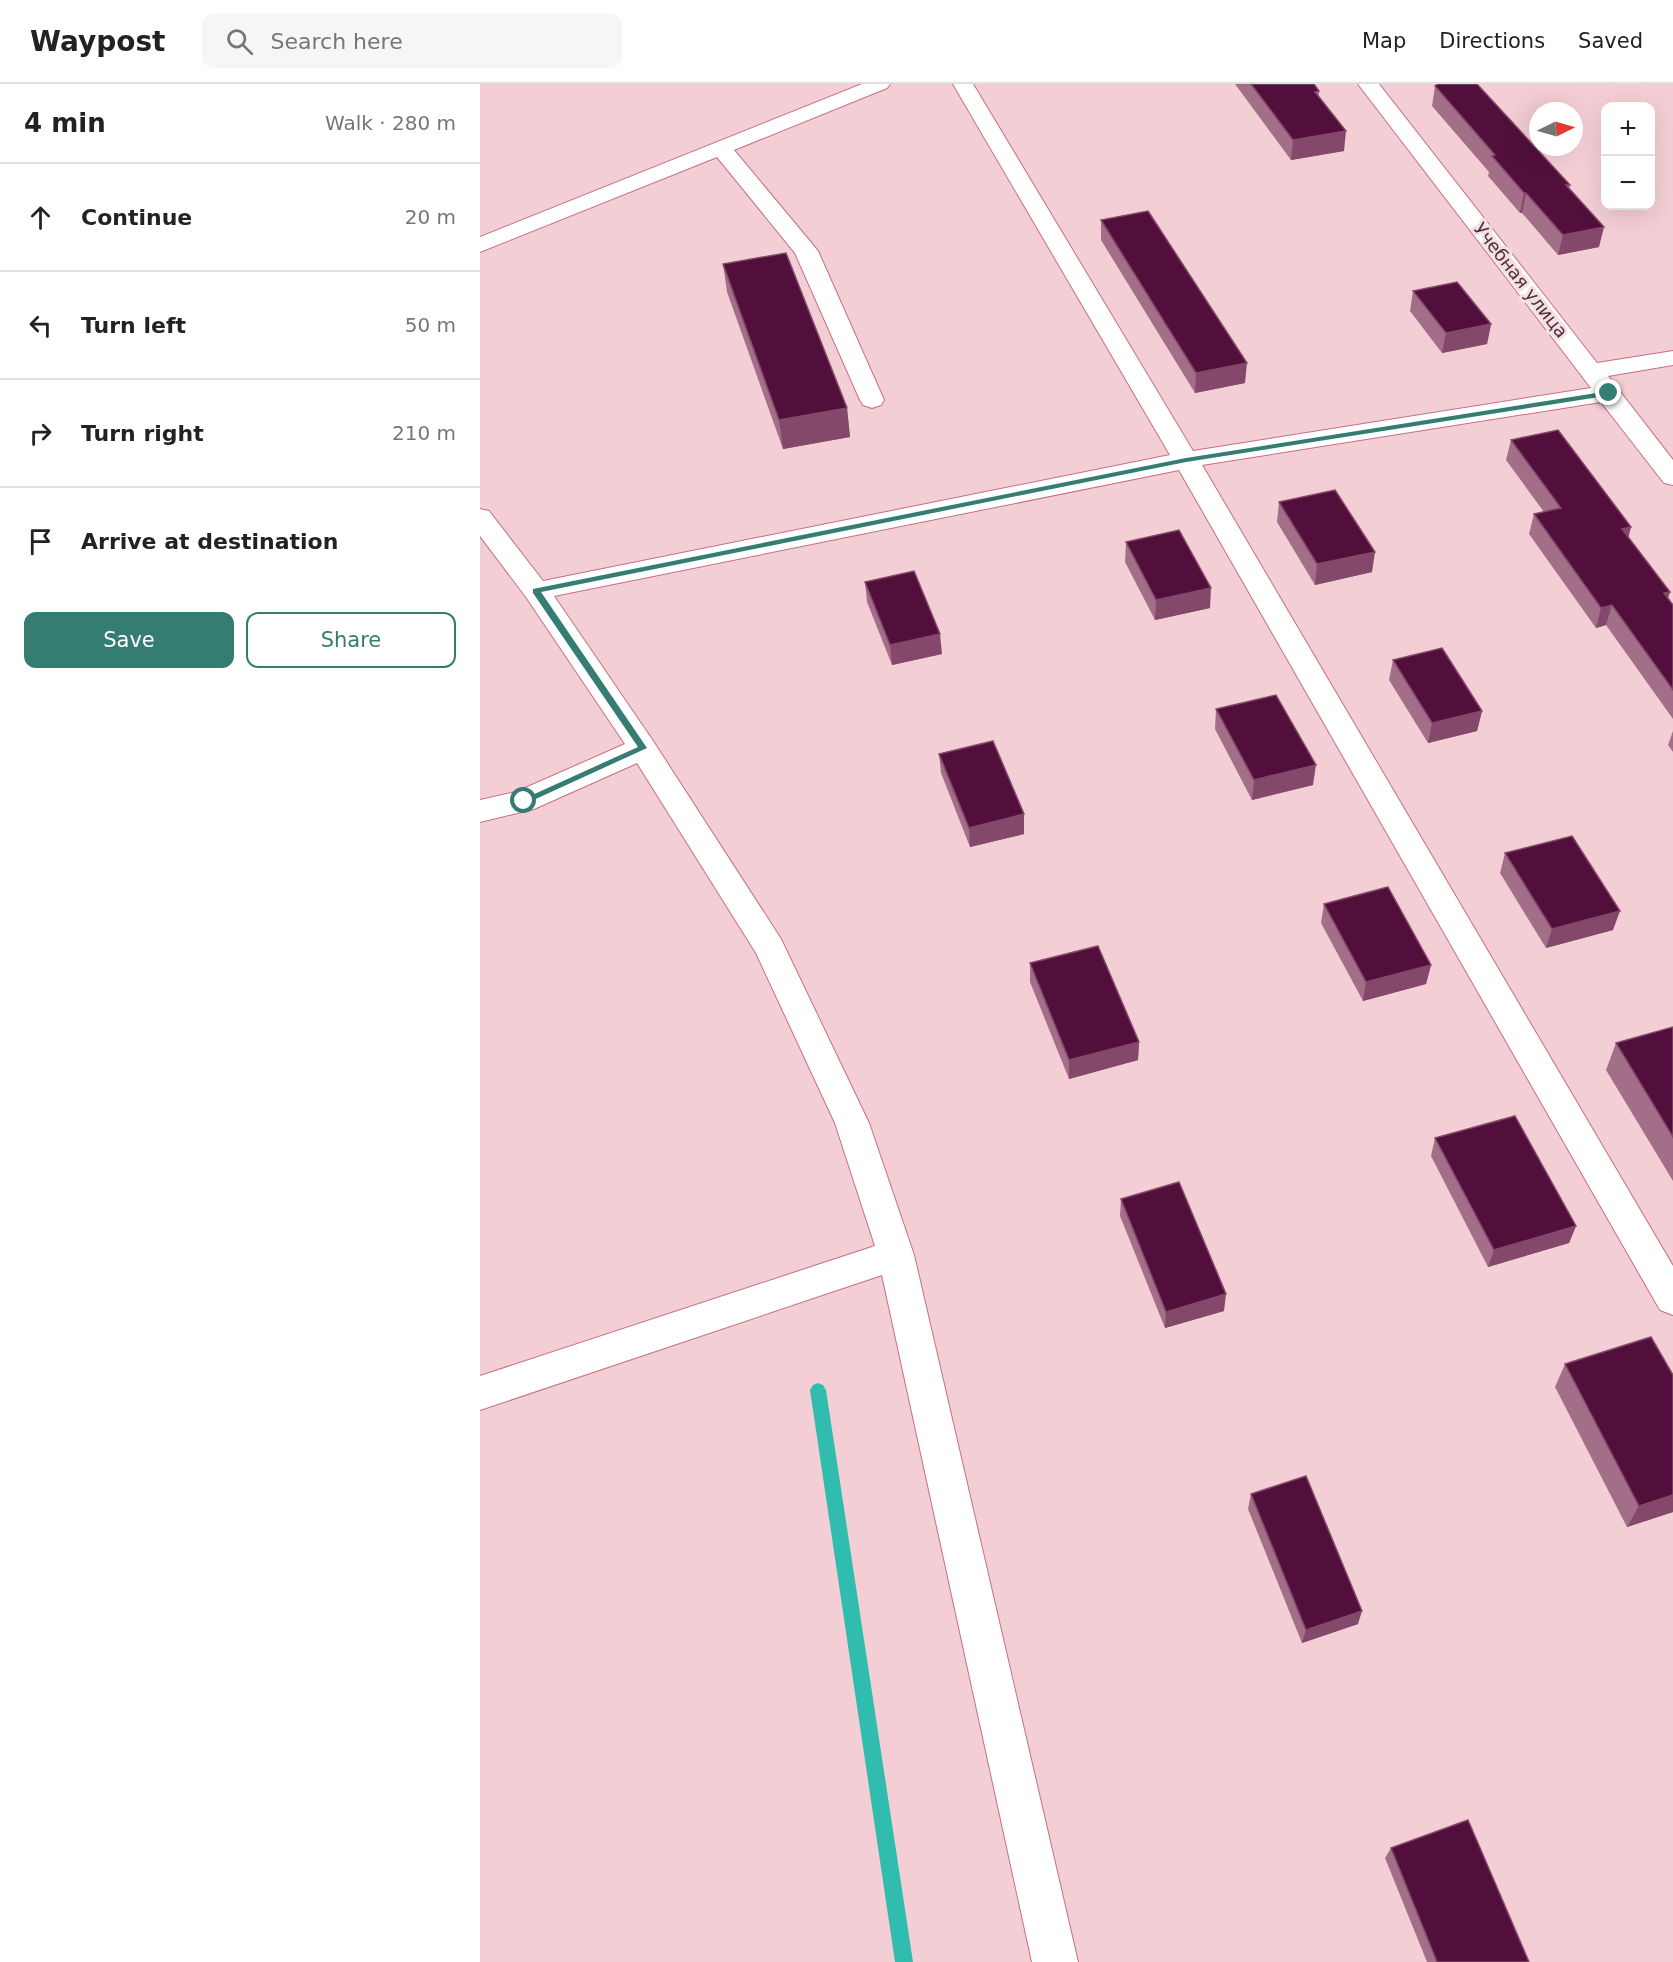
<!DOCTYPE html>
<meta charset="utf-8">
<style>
body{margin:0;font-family:"DejaVu Sans",sans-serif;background:#f6f6f6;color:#222}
.controls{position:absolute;right:18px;top:18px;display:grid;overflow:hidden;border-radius:12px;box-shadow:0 6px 24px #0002}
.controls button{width:54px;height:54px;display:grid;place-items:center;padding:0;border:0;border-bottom:2px solid #e0e0e0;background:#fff;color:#222;font:30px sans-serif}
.compass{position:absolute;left:1049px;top:18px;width:54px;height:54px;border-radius:50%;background:#fff;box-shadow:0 6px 24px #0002;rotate:85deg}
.stop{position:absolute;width:18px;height:18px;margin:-14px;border:4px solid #357c73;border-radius:50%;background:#fff}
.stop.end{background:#357c73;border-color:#fff;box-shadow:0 2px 6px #0008}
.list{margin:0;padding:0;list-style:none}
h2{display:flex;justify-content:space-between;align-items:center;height:78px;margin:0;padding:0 24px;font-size:26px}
h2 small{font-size:20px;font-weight:400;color:#767676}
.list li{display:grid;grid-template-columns:39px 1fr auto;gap:18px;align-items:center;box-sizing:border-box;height:108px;padding:0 24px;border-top:2px solid #e0e0e0}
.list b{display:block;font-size:22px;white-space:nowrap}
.list em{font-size:20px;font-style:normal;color:#767676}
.actions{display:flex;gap:12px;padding:18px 24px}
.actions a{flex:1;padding:14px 0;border:2px solid #357c73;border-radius:12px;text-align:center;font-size:21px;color:#357c73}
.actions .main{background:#357c73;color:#fff}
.icon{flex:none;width:33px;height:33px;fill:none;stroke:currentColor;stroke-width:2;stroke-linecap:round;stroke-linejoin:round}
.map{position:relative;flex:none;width:1193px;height:1878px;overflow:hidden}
header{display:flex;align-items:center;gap:36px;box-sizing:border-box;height:84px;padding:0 30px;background:#fff;border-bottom:2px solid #e0e0e0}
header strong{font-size:28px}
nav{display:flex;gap:33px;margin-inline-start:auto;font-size:21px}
.search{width:420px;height:54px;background:#f6f6f6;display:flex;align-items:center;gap:15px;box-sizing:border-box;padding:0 21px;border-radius:12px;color:#767676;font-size:22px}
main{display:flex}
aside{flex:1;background:#fff}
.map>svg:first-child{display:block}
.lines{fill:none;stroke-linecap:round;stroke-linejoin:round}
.stream{fill:#30bdaf;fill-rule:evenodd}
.minor-casing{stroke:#c46f84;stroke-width:2}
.minor{fill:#fff;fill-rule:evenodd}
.wall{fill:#a36e88}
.shaded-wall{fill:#83486a}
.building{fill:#520f3c;stroke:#83486a;stroke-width:1.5}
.route{fill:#357c73}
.labels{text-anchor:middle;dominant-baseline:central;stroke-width:6;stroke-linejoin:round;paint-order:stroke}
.far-street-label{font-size:18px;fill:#532f38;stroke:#f4e0e4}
</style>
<header>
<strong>Waypost</strong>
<div class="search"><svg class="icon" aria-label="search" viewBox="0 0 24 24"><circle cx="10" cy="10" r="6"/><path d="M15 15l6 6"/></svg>Search here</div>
<nav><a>Map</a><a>Directions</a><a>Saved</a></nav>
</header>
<main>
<aside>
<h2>4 min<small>Walk · 280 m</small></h2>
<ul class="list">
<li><svg class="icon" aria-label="ahead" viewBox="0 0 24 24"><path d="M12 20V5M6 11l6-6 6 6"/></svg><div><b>Continue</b></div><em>20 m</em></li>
<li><svg class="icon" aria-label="left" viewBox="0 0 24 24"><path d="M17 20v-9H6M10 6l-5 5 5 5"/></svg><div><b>Turn left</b></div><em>50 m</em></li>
<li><svg class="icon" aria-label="right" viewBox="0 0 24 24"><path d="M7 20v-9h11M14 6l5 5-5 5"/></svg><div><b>Turn right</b></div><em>210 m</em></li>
<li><svg class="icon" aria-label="arrive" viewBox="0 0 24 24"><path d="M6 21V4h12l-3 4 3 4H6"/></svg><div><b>Arrive at destination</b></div></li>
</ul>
<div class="actions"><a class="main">Save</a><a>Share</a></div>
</aside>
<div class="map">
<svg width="1193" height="1878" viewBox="0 0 1193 1878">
<rect width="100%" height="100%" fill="#f4ced5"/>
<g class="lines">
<path class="stream" d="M338,1299L343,1301L346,1306L433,1878H415L330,1306L333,1301Z"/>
<defs>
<path id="minor" d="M382,0H410L407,4L254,66L338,167L404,316L401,321L392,324L383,321L380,316L315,169L237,73L0,168V153Z
M473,0H493L713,367L1111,304L878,0H899L1117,279L1193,267V281L1128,292L1193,376V401L1184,399L1121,318L722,381L1193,1182V1231L1180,1226L699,386L74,512L173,657L301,855L389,1039L434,1171L598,1878H552L402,1191L0,1326V1292L395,1162L355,1039L276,869L157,679L54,725L0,738V716L36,708L145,660L46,513L0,452V425L9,427L63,497L690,371Z"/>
</defs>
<use href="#minor" class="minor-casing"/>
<use href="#minor" class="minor"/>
</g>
<path class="wall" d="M755,0H834L839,7V13L864,67L811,76Z
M955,2L1090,101L1089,104L1119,163L1078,171L1042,129H1040L1008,92L1009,88L952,22Z
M621,136L765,299L715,309L621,156Z
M243,180L367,324L370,353L303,365L247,208Z
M933,207L1011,240L1007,260L962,269L930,227Z
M1031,356L1151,443L1148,453L1193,521V635L1126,541L1116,544L1049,450L1054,430L1064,428L1026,376Z
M799,418L892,488L835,501L797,438Z
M646,458L730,524L675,536L645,478Z
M385,498L462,570L412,581L387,518Z
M913,576L1002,627L997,647L948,659L909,596Z
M736,625L833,701L772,716L735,645Z
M1193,647V668L1188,661Z
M459,670L544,750L490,763L461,689Z
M1025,769L1133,846L1066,864L1020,789Z
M844,820L951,881L946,900L883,917L841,839Z
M550,879L659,958L658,976L589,995L550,898Z
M1193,943V1097L1126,986L1136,959Z
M955,1054L1096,1142L1089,1159L1008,1183L951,1072Z
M641,1115L744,1227L685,1244L640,1132Z
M1085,1280L1193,1291V1428L1147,1443L1075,1303Z
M771,1410L878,1540L822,1559L768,1425Z
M911,1764L1049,1878H947L905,1774Z"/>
<path class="shaded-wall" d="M866,47L864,67L811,76L813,56Z
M1044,109H1046L1042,129H1040Z
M1124,143L1119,163L1078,171L1083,151Z
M1011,240L1007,260L962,269L966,249Z
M767,279L765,299L715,309L716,289Z
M367,324L370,353L303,365L299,336Z
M1151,443L1146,463L1142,445Z
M895,468L892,488L835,501L837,480Z
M731,504L730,524L675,536L676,516Z
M1190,508L1184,528V509Z
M1132,521L1126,541L1116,544L1121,524Z
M460,550L462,570L412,581L410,561Z
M1002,627L997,647L948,659L952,639Z
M836,681L833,701L772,716L774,696Z
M544,730V750L490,763L489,744Z
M1140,827L1133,846L1066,864L1072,845Z
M951,881L946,900L883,917L886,898Z
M659,958L658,976L589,995V976Z
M1096,1142L1089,1159L1008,1183L1014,1166Z
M746,1210L744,1227L685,1244L686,1228Z
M1193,1411V1428L1147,1443L1159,1422Z
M882,1527L878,1540L822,1559L826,1546Z"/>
<path class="building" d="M771,0H834L839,7L835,8L866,47L813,56Z
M958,0H997L1090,101H1086L1124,143L1083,151L1046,109H1044L1012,72L1015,71L955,2Z
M668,127L767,279L716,289L621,136Z
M306,169L367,324L299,336L243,180Z
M977,198L1011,240L966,249L933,207Z
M1078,346L1151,443L1142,445L1190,508L1184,509L1193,521V606L1132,521L1121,524L1054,430L1081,424L1031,356Z
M855,406L895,468L837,480L799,418Z
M699,446L731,504L676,516L646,458Z
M434,487L460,550L410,561L385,498Z
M962,564L1002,627L952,639L913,576Z
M796,611L836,681L774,696L736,625Z
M513,657L544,730L489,744L459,670Z
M1092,752L1140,827L1072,845L1025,769Z
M908,803L951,881L886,898L844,820Z
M618,862L659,958L589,976L550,879Z
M1193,943V1053L1136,959Z
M1035,1032L1096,1142L1014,1166L955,1054Z
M699,1098L746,1210L686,1228L641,1115Z
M1171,1253L1193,1291V1411L1159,1422L1085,1280Z
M826,1392L882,1527L826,1546L771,1410Z
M988,1736L1049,1878H957L911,1764Z"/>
<path class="route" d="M1129,307L1132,311L706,378L61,508L167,664L47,719L44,720L39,717L158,663L53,509V505L706,374Z"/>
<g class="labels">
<g class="far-street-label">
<text transform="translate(1041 196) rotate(52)">Учебная улица</text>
</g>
</g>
</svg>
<div class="controls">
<button>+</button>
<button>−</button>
</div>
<svg class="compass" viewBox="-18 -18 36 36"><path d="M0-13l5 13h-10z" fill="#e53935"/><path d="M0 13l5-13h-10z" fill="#767676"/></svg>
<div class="stop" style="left:44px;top:717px"></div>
<div class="stop end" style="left:1129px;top:309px"></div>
</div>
</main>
